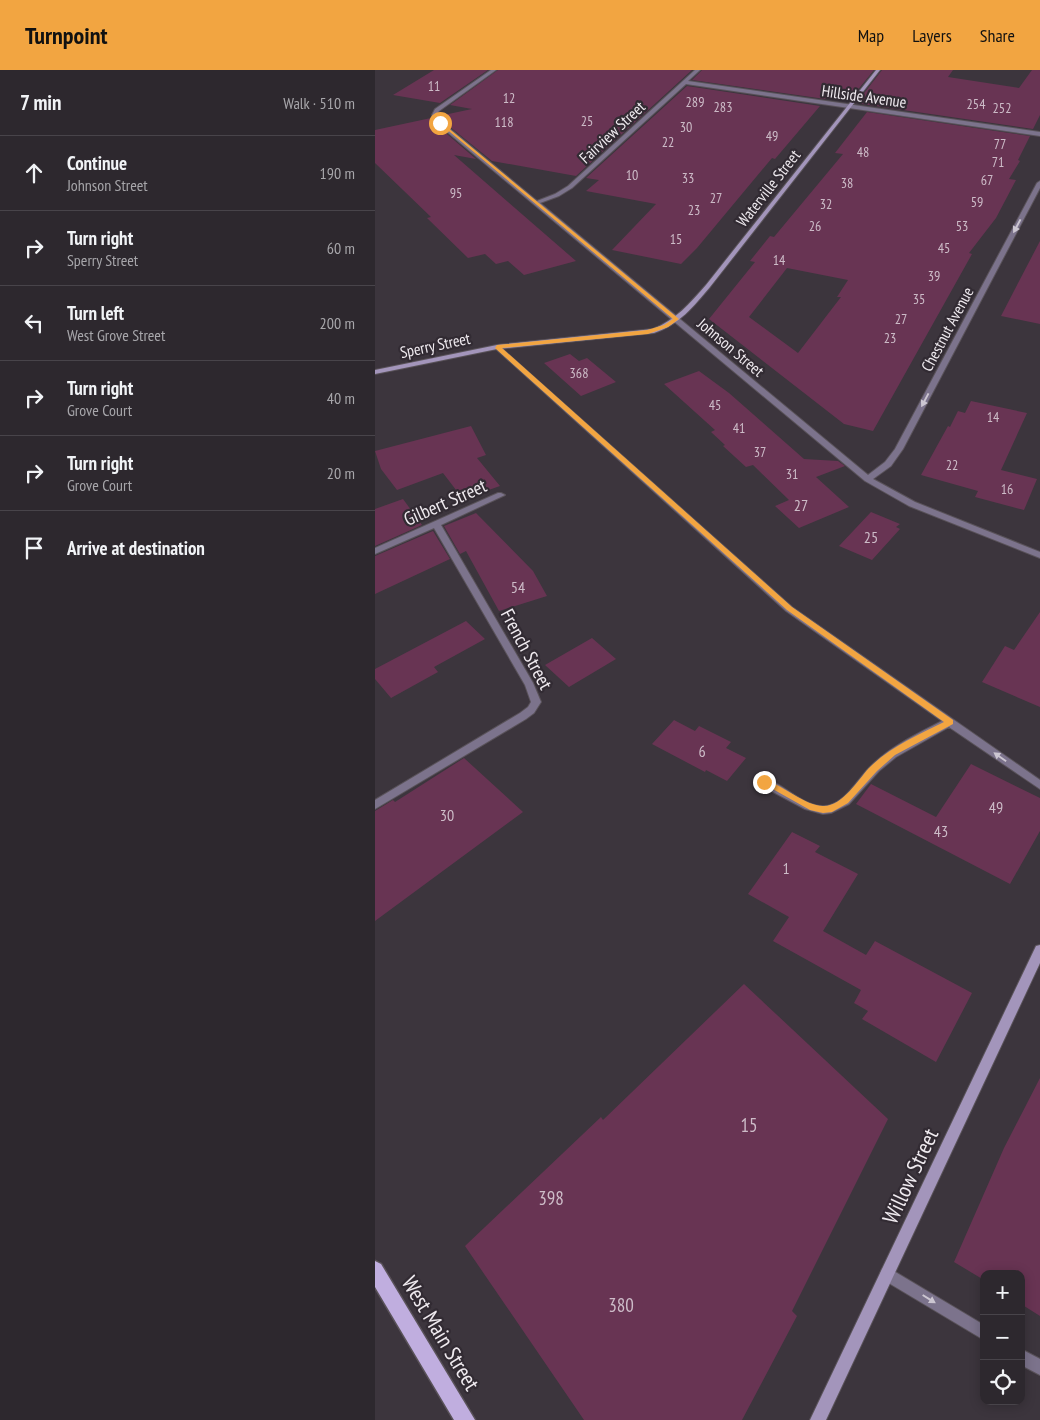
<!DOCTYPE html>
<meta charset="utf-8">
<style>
body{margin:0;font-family:"PT Sans Narrow",sans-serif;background:#39343a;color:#f1f3f6}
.controls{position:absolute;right:15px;bottom:15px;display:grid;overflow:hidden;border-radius:10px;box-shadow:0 2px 12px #0003}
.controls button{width:45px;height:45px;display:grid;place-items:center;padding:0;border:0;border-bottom:1px solid #48444a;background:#2d282e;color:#f1f3f6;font:25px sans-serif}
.stop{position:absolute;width:15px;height:15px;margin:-11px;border:4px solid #f2a541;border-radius:50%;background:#fff}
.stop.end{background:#f2a541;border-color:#fff;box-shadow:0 1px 5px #0008}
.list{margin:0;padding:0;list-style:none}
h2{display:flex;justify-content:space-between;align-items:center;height:65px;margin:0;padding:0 20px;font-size:21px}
h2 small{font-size:16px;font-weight:400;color:#a7a6aa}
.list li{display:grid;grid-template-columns:32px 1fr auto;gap:15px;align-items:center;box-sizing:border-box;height:75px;padding:0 20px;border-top:1px solid #48444a}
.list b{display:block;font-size:19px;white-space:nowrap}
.list p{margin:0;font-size:16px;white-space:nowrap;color:#a7a6aa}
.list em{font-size:16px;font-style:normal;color:#a7a6aa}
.icon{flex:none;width:28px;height:28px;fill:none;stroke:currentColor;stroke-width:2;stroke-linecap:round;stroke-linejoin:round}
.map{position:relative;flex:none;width:665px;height:1350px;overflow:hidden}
header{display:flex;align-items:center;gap:30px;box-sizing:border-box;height:70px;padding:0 25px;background:#f2a541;color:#111}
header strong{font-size:24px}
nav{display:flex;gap:28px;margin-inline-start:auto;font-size:18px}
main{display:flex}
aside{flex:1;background:#2d282e}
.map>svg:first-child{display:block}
.building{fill:#683453;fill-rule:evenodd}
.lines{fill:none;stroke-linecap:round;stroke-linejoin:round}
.street-casing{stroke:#595259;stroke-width:2}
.secondary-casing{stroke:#595259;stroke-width:2}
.primary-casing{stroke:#595259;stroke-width:3}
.street{fill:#7c738c;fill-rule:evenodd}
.secondary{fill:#a395bb;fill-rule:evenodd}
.primary{fill:#c0aedf;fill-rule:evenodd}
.oneway{fill:#ccc6d1}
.route{fill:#f2a541}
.labels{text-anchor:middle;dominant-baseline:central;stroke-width:4.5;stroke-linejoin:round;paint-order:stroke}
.far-number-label{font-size:14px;fill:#cdbcc8}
.far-street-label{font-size:16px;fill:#efeaef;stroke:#322b33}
.number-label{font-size:16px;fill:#cdbcc8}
.street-label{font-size:19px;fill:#efeaef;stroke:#322b33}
.near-number-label{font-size:19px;fill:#cdbcc8}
.near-street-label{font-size:22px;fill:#efeaef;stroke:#322b33}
</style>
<header>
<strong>Turnpoint</strong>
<nav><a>Map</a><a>Layers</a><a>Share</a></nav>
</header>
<main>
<aside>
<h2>7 min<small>Walk · 510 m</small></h2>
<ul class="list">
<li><svg class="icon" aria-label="ahead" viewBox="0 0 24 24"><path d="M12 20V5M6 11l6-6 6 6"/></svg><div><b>Continue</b><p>Johnson Street</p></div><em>190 m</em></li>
<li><svg class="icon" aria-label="right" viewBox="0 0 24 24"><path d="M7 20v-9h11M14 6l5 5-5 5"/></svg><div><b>Turn right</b><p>Sperry Street</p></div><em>60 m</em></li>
<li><svg class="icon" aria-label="left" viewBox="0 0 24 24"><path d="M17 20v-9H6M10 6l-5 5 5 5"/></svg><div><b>Turn left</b><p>West Grove Street</p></div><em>200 m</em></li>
<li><svg class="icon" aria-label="right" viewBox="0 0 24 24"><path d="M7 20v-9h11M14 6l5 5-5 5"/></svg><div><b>Turn right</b><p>Grove Court</p></div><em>40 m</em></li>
<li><svg class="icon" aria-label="right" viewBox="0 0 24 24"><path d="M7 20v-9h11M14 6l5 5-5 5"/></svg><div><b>Turn right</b><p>Grove Court</p></div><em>20 m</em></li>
<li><svg class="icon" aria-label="arrive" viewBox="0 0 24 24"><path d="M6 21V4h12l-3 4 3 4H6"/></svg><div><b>Arrive at destination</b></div></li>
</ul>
</aside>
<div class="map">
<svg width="665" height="1350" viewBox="0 0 665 1350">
<rect width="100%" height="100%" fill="#3c353d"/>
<path class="building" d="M59,0H113L65,33L18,25Z
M123,0H317L201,106L117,91L64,48V46L97,39L75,35Z
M327,0H499L477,27L463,15L450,29L317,10Z
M507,0H578L573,7L644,18L657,0H665V45L658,59L487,34L483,31Z
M312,16L445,36L400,89L397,88L322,178L306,194L237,180L281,134L211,121L224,110L211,108Z
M492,42L655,66L643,90L645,91L634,109L641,110L621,148L594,183L597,184L498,361L469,354L334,249L380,192L375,191L395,166L399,167L468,84L460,83ZM412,198L473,210L462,227H466L423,283L374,247Z
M56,48L58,52L101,89L79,85L201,191L149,205L133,191L121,194L110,184L93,188L52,148L56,147L0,93V60Z
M665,171V254L626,246L640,219Z
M195,284L204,291L212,288L241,312L206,326L169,293Z
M324,301L354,323L429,389L463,391L470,396L441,407L474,437L424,458L400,436L414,430L378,395L371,397L348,376L350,375L336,362L340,360L289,314Z
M596,331L652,343L626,400L662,409L649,440L600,427L603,421L546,405L573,356L575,357L583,341L590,343Z
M96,356L111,385L102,388L125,416L88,429L68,403L22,420L6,399L0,381Z
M28,429L47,455L0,476V439Z
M496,442L525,454L521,457L525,459L497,490L464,476Z
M101,443L158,501L172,526L124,541L91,481L85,484L69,456Z
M58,461L75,489L0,524V486Z
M665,542V637L607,612L630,576L639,580Z
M91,551L110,569L59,597L63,602L16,628L0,609V599Z
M217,568L241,589L194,617L170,595Z
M299,650L320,661L324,656L356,672L351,678L371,688L352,711L331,700L330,702L277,674Z
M89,688L148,742L0,851V741L18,730L20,732Z
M596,694L665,728V761L635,814L481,734L496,714L561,747Z
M417,762L445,776L440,782L483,804L448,861L491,885L500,871L597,923L561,992L487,949L493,941L479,933L486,920L398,871L414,847L373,824Z
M369,914L513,1049L417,1241L422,1246L367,1350H209L90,1176L226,1047L228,1050Z
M665,1008V1246L646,1234V1204H609V1210L579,1192L629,1078Z"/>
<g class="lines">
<defs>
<path id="street" d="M116,0H121L64,41L61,45L63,49L162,131L180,124L193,116L320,0H325L313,11L665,62V66L311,14L197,118L184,126L165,133L493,405L510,392L520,379L662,113L665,111V118L528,379L516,396L498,409L540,432L665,482V488L534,436L490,411L59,51L57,45L60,39Z
M120,276H124L417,537L665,710V719L574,657L521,687L504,701L474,734L456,743L448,744L430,739L385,715L384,712L385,709L389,708C409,714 426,735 447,736C469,737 483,708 496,696C516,676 542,664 567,651L411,541L120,278Z
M123,423H126L130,425L66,455L158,613L166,632L159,643L151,649L0,739V730L145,643L153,637L156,632L150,615L59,458L0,484V478Z
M512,1197L609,1255V1270L507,1209L505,1204L507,1199Z
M646,1279L665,1289V1305L646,1295Z"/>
<path id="secondary" d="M501,0H505L335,217C319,236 304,255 279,263L122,279L0,304V300L122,275L278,259C301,250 315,233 331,215Z
M665,875V893L451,1350H435L661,876Z"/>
<path id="primary" d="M0,1191L6,1194L100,1350H79L0,1217Z"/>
</defs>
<use href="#street" class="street-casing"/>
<use href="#secondary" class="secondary-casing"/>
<use href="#primary" class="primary-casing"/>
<use href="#street" class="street"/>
<use href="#secondary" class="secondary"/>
<use href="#primary" class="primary"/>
</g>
<defs><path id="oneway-solid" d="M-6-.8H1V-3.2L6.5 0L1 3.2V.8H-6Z" transform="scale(1.25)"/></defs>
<g class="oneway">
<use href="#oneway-solid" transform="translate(642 156) rotate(118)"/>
<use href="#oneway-solid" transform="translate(550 330) rotate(118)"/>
<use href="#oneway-solid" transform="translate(625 687) rotate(-145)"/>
<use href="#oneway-solid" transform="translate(554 1229) rotate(32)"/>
</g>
<path class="route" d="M63,52H66L304,249L293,257L273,264L127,278L417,537L578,650V654L520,685L502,701L473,733L457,742L448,743L435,740L385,712L389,709C407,715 431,736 448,736C467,737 483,710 494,698C515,677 543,665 569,652L412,540L120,278L122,275L272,260L289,255L298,249Z"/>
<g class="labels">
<g class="far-number-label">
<text x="59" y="16">11</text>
<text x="134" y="28">12</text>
<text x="320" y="32">289</text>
<text x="601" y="34">254</text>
<text x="348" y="37">283</text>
<text x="627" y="38">252</text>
<text x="212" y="51">25</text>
<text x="129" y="52">118</text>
<text x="311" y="57">30</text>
<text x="397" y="66">49</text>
<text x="293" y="72">22</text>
<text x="625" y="74">77</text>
<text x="488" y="82">48</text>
<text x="623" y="92">71</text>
<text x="257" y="105">10</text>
<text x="313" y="108">33</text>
<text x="612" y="110">67</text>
<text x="472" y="113">38</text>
<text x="81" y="123">95</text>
<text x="341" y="128">27</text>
<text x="602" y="132">59</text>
<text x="451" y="134">32</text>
<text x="319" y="140">23</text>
<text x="440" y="156">26</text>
<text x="587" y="156">53</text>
<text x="301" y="169">15</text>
<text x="569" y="178">45</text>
<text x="404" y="190">14</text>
<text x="559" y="206">39</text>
<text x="544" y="229">35</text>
<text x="526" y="249">27</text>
<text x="515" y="268">23</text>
<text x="204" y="303">368</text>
<text x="340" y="335">45</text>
<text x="618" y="347">14</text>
<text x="364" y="358">41</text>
<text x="385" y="382">37</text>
<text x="577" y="395">22</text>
<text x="417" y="404">31</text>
<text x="632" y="419">16</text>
</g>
<g class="far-street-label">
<text transform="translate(489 26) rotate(8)">Hillside Avenue</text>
<text transform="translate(237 62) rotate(-43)">Fairview Street</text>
<text transform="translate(393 118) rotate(-52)">Waterville Street</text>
<text transform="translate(572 259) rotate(-62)">Chestnut Avenue</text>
<text transform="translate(60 275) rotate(-12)">Sperry Street</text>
<text transform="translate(356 277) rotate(40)">Johnson Street</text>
</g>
<g class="number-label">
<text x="426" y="435">27</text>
<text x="496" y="467">25</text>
<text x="143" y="517">54</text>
<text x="327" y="681">6</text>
<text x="621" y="737">49</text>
<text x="72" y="745">30</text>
<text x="566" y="761">43</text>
<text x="411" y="798">1</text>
</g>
<g class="street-label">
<text transform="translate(70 432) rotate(-24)">Gilbert Street</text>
<text transform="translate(152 579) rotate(62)">French Street</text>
</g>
<g class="near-number-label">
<text x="374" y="1055">15</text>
<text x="176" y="1128">398</text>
<text x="246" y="1235">380</text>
</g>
<g class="near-street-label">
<text transform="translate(535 1106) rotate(-65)">Willow Street</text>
<text transform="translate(66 1263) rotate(59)">West Main Street</text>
</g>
</g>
</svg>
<div class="controls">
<button>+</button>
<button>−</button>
<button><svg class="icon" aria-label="locate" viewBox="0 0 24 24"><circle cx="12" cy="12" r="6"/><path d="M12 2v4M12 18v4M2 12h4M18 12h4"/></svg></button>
</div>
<div class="stop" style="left:65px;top:53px"></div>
<div class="stop end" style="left:389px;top:712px"></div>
</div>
</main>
